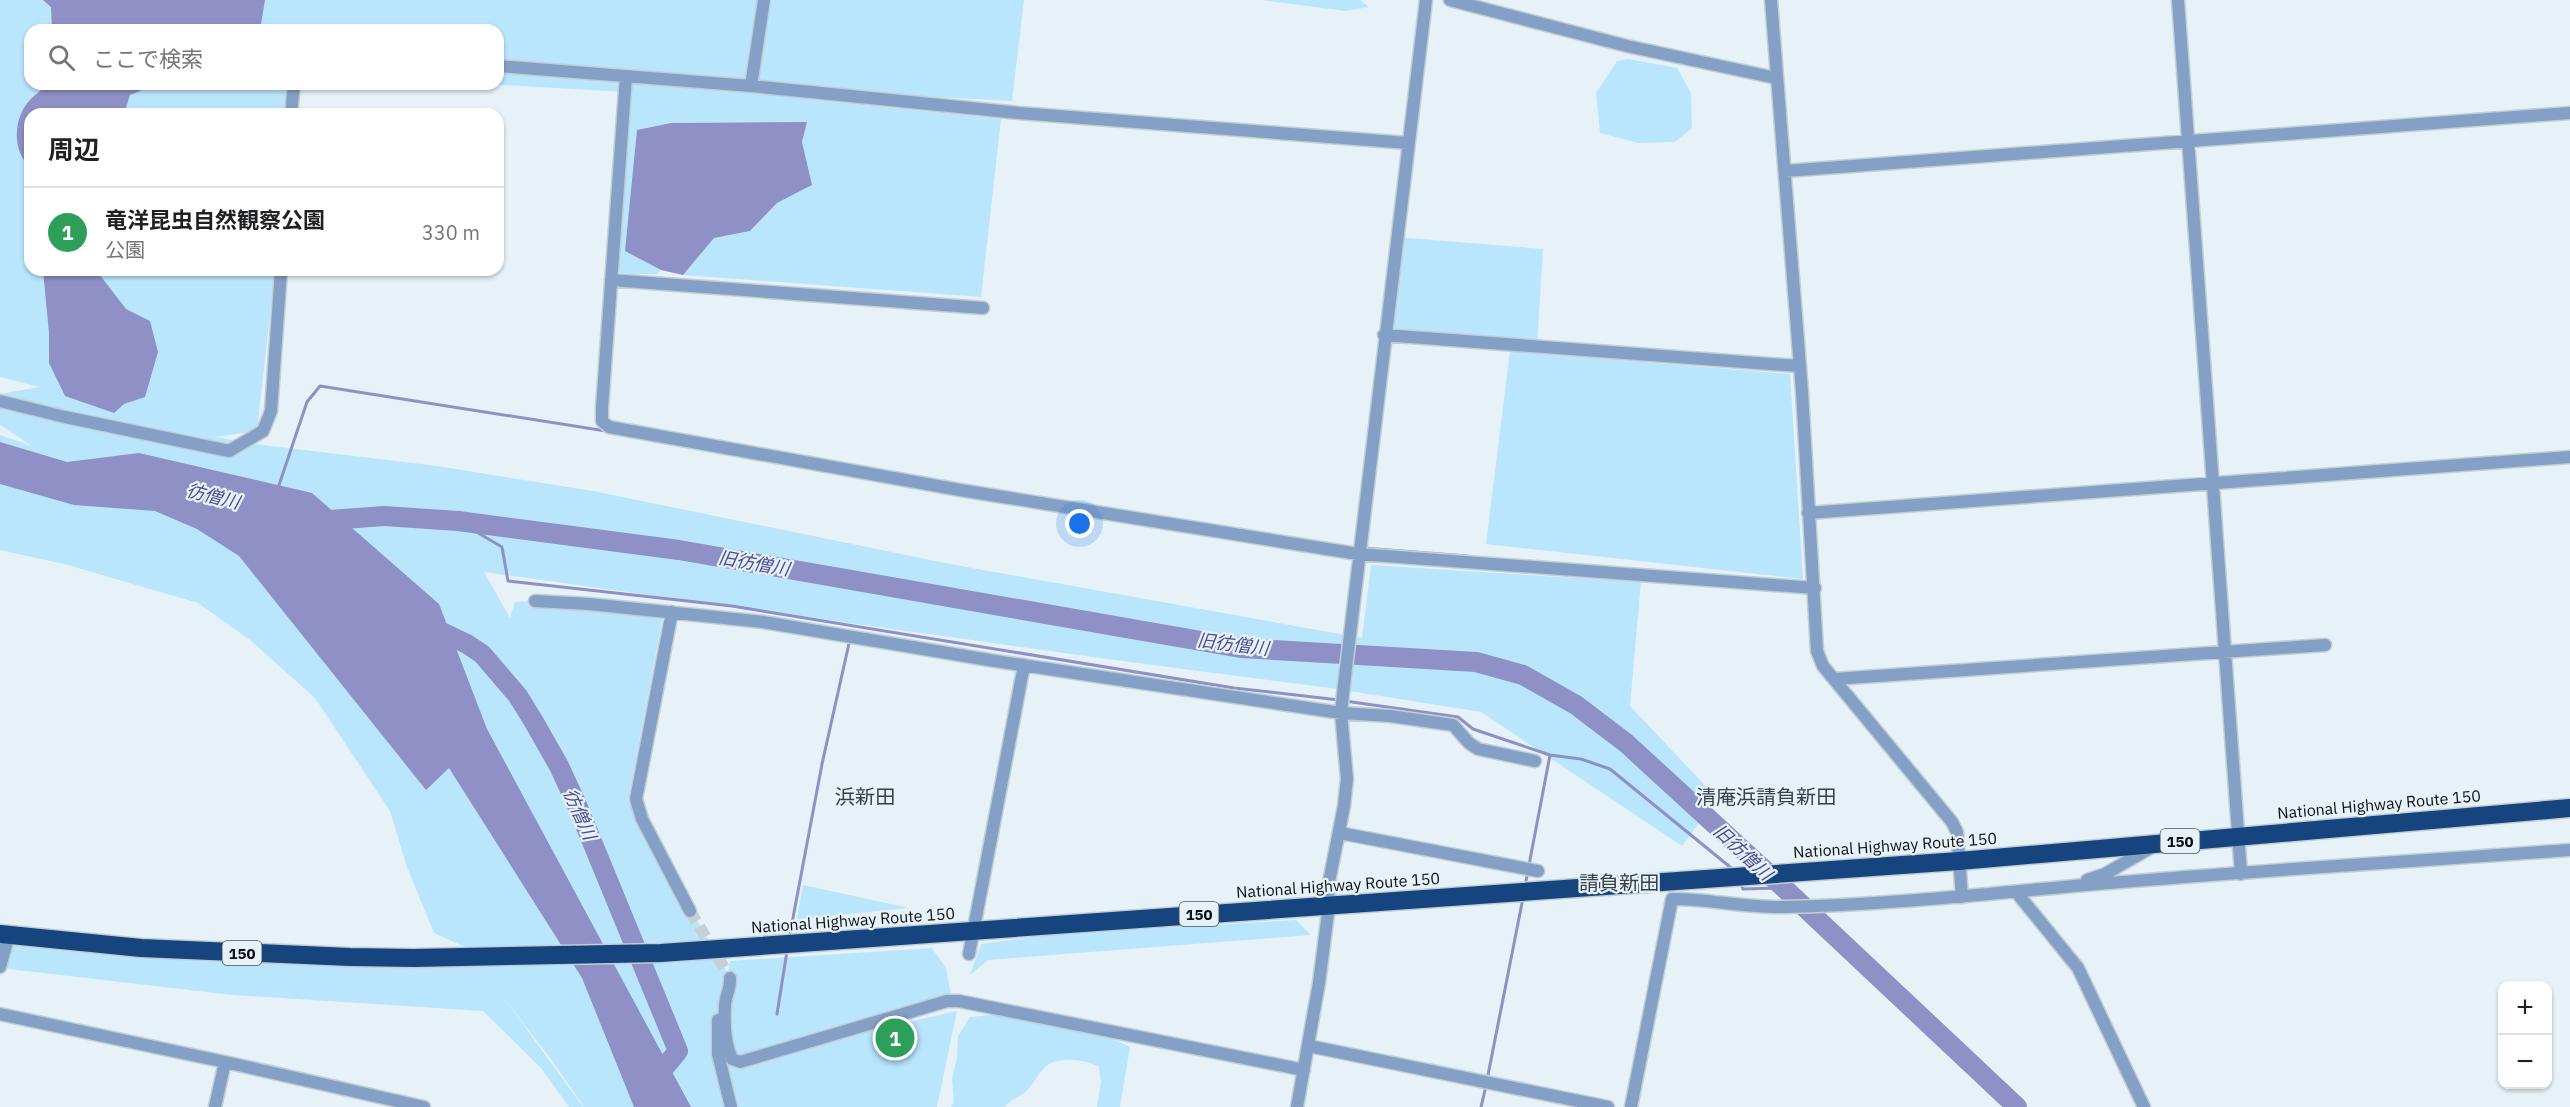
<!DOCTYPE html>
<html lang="ja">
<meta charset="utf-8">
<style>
body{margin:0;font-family:"IBM Plex Sans","Noto Sans JP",sans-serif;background:#f6f6f6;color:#202124}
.controls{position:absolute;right:18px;bottom:18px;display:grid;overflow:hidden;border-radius:12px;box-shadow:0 2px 4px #0004}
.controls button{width:54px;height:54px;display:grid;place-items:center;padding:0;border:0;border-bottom:2px solid #e0e0e0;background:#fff;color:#202124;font:30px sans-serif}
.you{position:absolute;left:1080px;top:524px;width:21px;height:21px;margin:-15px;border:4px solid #fff;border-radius:50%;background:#1a73e8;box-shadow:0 0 0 9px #1a73e833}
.badge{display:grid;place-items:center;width:39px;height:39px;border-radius:50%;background:#0f766e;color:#fff;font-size:20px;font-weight:700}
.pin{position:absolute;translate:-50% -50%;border:3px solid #fff;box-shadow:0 2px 6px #0006}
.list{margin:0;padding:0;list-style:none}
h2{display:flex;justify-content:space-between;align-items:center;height:78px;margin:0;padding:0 24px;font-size:26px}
h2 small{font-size:20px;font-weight:400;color:#757577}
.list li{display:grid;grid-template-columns:39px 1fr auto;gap:18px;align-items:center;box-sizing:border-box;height:90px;padding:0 24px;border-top:2px solid #e0e0e0}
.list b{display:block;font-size:22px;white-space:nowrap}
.list p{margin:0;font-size:20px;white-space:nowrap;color:#757577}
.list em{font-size:20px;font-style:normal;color:#757577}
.icon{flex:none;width:33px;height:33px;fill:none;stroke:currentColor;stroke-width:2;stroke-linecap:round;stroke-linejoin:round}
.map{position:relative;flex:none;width:2570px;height:1107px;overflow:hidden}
.search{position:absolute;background:#fff;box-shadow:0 2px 4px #0004;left:24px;top:24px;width:480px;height:66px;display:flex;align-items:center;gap:15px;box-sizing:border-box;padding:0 21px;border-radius:18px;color:#757577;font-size:22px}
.panel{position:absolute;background:#fff;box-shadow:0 2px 4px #0004;left:24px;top:108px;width:480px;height:168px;border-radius:18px}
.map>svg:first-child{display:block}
.green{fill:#b9e6fd}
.water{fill:#8e90c6}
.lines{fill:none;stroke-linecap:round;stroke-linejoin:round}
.stream{stroke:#8e90c6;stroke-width:3}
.river{stroke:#8e90c6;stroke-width:20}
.minor-tunnel{stroke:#c5d0d6;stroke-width:12;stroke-dasharray:12 6;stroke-linecap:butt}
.minor-casing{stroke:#c3ced3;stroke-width:15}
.highway-casing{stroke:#c3ced3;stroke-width:21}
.minor{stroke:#85a0c6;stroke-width:12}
.highway{stroke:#15447f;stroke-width:18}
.labels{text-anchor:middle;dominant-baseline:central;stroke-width:4.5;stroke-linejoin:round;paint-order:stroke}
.shield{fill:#e6f2f8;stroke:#4d5457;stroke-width:1.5}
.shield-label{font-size:15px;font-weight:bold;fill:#0c1012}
.street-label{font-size:16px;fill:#0c1012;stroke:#e6f2f8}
.water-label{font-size:18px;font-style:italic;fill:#4d4b90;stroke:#e6f2f8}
.quarter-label{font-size:20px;fill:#374146;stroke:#e6f2f8}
</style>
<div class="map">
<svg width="2570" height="1107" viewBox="0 0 2570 1107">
<rect width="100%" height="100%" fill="#e6f2f8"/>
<path class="green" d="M0,0H1024L1012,101L718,86L813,100L1001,119L981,297L683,275L714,238L750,231L777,203L811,186L802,142L807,122L671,123L638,130L626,251L661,270L657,274H616L625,92L485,84H498V30H30V84H299L295,114H30V270H275L257,431L216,437L254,444L437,466L593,491L950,564L1362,638L1371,565L1641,582L1630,706L1717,798L1682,846L1481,712L1330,688L1107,659L484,572L510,618L515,602L535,601L663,616L628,800L728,974L730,961L932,948L946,968L952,1001L735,1061L957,1011L937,1107H584L553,1062L504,998L583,1107H569L541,1068L483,1011L233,995L0,968V941L286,965L481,967L465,947L434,933L407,867L390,811L315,698L250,640L198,603L68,565L0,550V435L32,446L0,425V394L39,387L0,377Z
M1261,0H1360L1369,7L1346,11Z
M1628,59L1677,68L1691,93L1692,128L1675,142L1639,143L1600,133L1596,93L1617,61Z
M1396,237L1543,249L1537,346L1384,335Z
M1510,351L1790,374L1803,579L1486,544Z
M803,885L909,908L797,919Z
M1296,920L1311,935L988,960L970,975L981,944L1049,935Z
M1002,1014L1085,1026L1130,1047L1120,1107H1097L1101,1081L1099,1067C1086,1059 1057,1056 1045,1067C1037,1075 1032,1087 1024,1093C1017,1099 1010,1099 1005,1107H951L954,1103L952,1078L957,1058L958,1036L970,1017Z"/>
<path class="water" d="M43,0H265L260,30H52L51,7Z
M46,84H157L130,95L124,114H30V167C12,151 13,119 29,101C34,95 42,91 46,84Z
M807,122L802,142L812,185L777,203L750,231L714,238L683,275L661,270L625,251L637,130L671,123Z
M43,270H96L126,309L150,321L158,352L145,397L124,404L114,413L65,396L49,363V333Z
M0,442L67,462L139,453L312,493L439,604L487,729L691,1107H634L582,978L449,768L426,790L239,556L197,529L155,511L74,505L0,484Z"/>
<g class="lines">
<path class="stream" d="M278,488L307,402L320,386L606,431
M458,521L502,547L508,581L732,606L1234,688L1339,700
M1363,548L1467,556
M1345,701L1458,717L1473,729L1550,755L1581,759L1610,769L1735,871
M1529,865L1550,755
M1740,882L1743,889L1784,888
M1525,886L1528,871
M789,939L822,764L850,639
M777,1014L787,951
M1487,1080L1523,898
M1481,1107L1486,1086"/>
<path class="river" d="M317,521L384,516L458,521L679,550L1241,648L1476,662L1523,675L1576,705L1626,743L1784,888L2017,1107
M429,626L467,644L482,654L518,696L534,722L559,766L577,805L678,1051L653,1081"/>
<path class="minor-tunnel" d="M690,911L730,978"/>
<defs>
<path id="minor" d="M1450,0L1627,46L1776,78
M1771,0L1802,392L1817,651L1823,666L1952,822L1957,832L1962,897
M2178,0L2241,874
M498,66L751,86L1019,113L1408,143
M626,76L602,408V421L609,427L960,490L1358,554L1815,588
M751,86L764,0
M291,114L294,84
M1785,171L2570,113
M611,280L983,308
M1384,335L1798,366
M0,401L65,417L229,451L263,431L271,411L281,270
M1808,513L2570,457
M535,601L589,604L763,622L995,661L1341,713L1390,716L1453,725L1469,743L1478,749L1535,761
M672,612L636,799L642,819L690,911
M1834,679L2325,645
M1340,833L1538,871
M2087,880L2105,874L2152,847
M2017,893L2078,968L2144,1107
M969,954L1024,665
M0,967L9,935
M730,978C731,989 725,996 725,1006C724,1023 725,1044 732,1059L740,1062L947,1001H959L1304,1070
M0,1014L225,1062L424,1107
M718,1020V1054L731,1107
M1309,1046L1608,1107
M215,1107L225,1062
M1297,1107L1319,983L1329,905L1328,887L1344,806L1347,779L1341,713L1344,685L1426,0
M1631,1107L1672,899C1710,899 1746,908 1784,907C1893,905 2001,892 2109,883C2263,870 2416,861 2570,850"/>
<path id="highway" d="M0,934L141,948L350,957L414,958L661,953L1959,861L2570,808"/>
</defs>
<use href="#minor" class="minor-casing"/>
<use href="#highway" class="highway-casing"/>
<use href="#minor" class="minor"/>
<use href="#highway" class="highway"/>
</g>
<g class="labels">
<g class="shield">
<rect x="2160.5" y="829" width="39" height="24" rx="4.5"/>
<rect x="1179.5" y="902" width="39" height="24" rx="4.5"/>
<rect x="222.5" y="941" width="39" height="24" rx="4.5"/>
</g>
<g class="shield-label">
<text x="2180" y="841">150</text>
<text x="1199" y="914">150</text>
<text x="242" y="953">150</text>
</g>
<g class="street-label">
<text transform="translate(2379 804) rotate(-5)">National Highway Route 150</text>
<text transform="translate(1895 845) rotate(-4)">National Highway Route 150</text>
<text transform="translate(1338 885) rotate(-4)">National Highway Route 150</text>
<text transform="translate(853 920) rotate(-4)">National Highway Route 150</text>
</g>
<g class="water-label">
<text transform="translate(213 496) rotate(14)">彷僧川</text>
<text transform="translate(754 563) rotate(10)">旧彷僧川</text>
<text transform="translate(1233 644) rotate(7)">旧彷僧川</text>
<text transform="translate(580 814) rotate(66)">彷僧川</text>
<text transform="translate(1743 852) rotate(43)">旧彷僧川</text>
</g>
<g class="quarter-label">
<text x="865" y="796">浜新田</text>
<text x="1766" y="796">清庵浜請負新田</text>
<text x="1619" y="882">請負新田</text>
</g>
</g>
</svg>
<div class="controls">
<button>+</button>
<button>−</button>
</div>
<div class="you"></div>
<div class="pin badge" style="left:895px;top:1038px;background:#2e9e5b">1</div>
<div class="search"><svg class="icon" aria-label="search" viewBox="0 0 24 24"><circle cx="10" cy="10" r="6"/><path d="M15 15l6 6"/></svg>ここで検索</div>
<section class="panel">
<h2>周辺<small></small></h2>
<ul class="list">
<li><span class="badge" style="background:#2e9e5b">1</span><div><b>竜洋昆虫自然観察公園</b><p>公園</p></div><em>330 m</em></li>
</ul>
</section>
</div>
